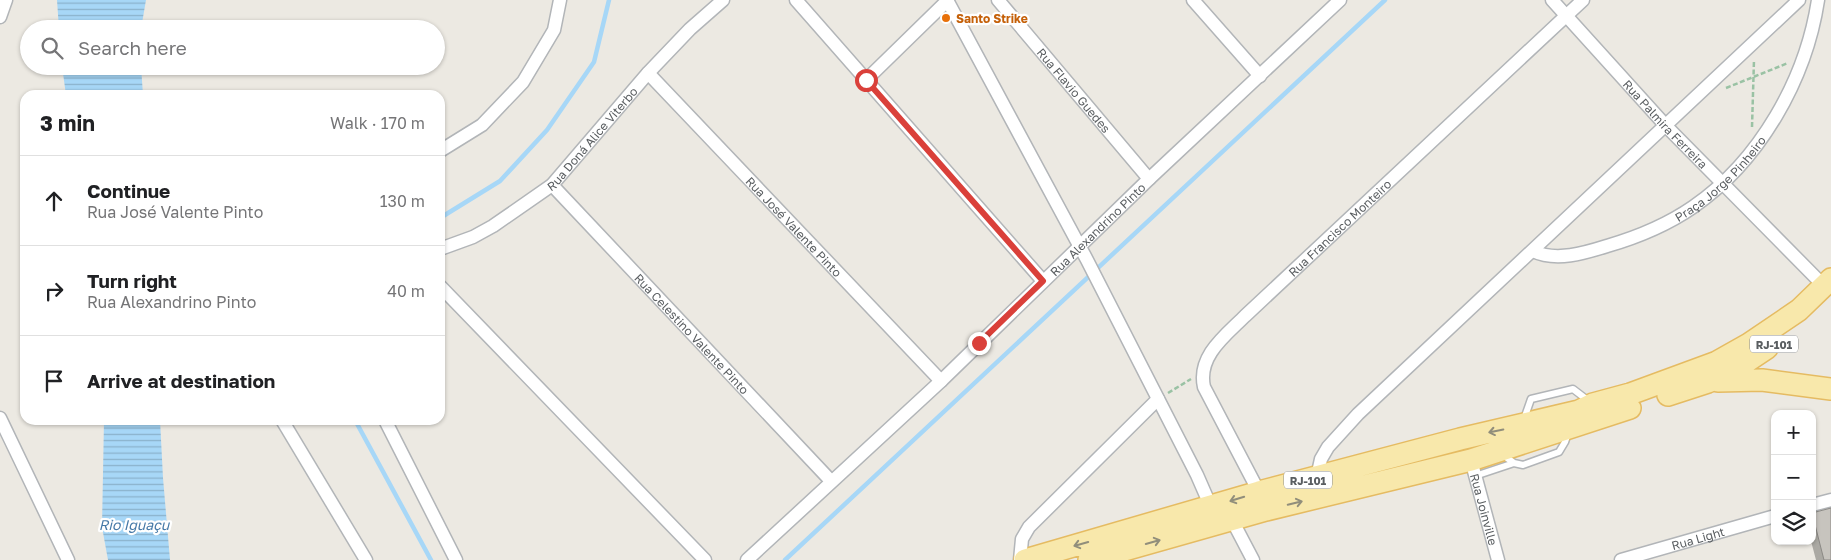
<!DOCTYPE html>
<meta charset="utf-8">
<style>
body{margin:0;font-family:"Golos Text",sans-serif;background:#f6f6f6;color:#202124}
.controls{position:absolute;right:15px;bottom:15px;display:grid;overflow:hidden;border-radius:10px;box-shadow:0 1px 4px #0004}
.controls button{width:45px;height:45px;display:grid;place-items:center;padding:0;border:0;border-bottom:1px solid #e0e0e0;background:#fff;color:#202124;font:25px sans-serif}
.stop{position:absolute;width:15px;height:15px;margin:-11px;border:4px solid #da403a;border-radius:50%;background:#fff}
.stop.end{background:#da403a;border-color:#fff;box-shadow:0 1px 5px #0008}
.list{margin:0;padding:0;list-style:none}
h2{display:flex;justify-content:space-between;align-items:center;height:65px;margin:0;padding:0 20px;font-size:21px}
h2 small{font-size:16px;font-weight:400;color:#757577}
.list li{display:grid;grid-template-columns:32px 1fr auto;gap:15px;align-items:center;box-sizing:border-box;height:90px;padding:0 20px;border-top:1px solid #e0e0e0}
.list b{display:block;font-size:19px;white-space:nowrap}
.list p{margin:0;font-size:16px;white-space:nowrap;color:#757577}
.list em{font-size:16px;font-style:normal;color:#757577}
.icon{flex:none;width:28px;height:28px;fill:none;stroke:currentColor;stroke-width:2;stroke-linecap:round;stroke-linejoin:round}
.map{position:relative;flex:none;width:1831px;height:560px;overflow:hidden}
.search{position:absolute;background:#fff;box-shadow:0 1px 4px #0004;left:20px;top:20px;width:425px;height:55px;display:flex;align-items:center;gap:12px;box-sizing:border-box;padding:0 18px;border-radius:28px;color:#757577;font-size:19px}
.panel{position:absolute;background:#fff;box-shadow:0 1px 4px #0004;left:20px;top:90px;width:425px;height:335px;border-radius:15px}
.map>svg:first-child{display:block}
.water{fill:url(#water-rules)}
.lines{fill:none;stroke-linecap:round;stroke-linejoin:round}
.stream{stroke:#a7d7f7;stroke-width:4.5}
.service-casing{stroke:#b2b5b8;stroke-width:9}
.minor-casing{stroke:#b2b5b8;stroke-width:15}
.primary-casing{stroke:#e5bb62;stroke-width:24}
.path{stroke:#9ac2a4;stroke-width:2.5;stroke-dasharray:5 2.5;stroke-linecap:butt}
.service{stroke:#fff;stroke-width:6}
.minor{stroke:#fff;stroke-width:12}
.primary{stroke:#f8e8ab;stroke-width:21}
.wall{fill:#aba9a3}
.building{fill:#c7c4be;stroke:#8b8985}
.oneway{stroke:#918e7b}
.route{stroke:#da403a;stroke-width:6}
.food-dot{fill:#e8710a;stroke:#fff;stroke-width:2}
.labels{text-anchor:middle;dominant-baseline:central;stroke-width:4.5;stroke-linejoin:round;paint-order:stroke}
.shield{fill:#fff;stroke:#8c8e90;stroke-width:1}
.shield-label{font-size:11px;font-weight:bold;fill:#5a5e61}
.food-label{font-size:12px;font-weight:bold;fill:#c56008;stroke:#fff;text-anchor:start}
.street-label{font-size:12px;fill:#5a5e61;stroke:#fff}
.water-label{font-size:14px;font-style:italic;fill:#4679a7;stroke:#fff}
</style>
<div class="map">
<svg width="1831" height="560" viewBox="0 0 1831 560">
<defs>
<pattern id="water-rules" width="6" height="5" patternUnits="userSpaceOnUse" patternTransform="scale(1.25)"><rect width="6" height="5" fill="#a7d7f7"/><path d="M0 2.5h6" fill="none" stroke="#8bb2cb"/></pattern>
</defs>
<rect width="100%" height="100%" fill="#ece9e2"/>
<path class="water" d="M57,0H146L141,29H59Z
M62,66H141L143,95H66Z
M104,420H160L163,478L170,560H108L102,527Z"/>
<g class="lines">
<path class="stream" d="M440,218L500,181L547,130L594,62L609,0
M355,420L431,560
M785,560L1385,0"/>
<defs>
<path id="service" d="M1524,419L1531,399L1573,389L1590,402
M1503,455L1514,463L1523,465L1559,452L1565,442L1568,433
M1475,476L1514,463"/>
<g id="minor">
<path d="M796,0L1043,281"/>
<path d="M947,0L1087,260L1197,475L1211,507"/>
<path id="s1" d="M998,0L1149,179"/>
<path d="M1193,0L1260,76"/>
<path id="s2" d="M1552,0L1666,126L1824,286"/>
<path d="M0,17L6,0"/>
<path id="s3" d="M648,73L941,381"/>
<path d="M866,80L948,0"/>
<path d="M440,151L482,125L523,82L554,30L560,0"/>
<path id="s4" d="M552,185L831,481"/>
<path id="s5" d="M440,249L473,237L493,226L552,185L648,73L690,29L723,0"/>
<path id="s6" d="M1533,251C1556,262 1585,253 1607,246C1638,237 1667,225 1693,207C1760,161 1806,79 1818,0"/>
<path d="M440,286L705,560"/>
<path d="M0,418L68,560"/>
<path d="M282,420L366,560"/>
<path d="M385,420L456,560"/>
<path id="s7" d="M1471,460L1498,560"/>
<path d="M1317,477L1321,459L1328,447L1358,414L1799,0"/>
<path id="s8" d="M1259,492L1204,387C1197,356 1226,335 1245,316L1583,0"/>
<path d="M1812,505L1831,500"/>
<path d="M1232,520L1253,560"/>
<path id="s9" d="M747,560L941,381L1149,179L1340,0"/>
<path d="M1020,560L1022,539L1029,527L1158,399"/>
<path id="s10" d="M1621,560L1775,516"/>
</g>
<path id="primary" d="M1718,381L1762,380L1831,389
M1668,395L1708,382L1737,368L1767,348
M1025,560L1259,492L1460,439L1579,411L1593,404L1630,394L1717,362L1749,344L1799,310L1831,279
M1089,560L1266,510L1471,460L1630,408"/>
</defs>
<use href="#service" class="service-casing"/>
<use href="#minor" class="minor-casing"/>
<use href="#primary" class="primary-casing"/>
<path class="path" d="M1726,88L1788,63
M1752,127L1754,60
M1168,393L1191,379"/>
<use href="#service" class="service"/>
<use href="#minor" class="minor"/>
<use href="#primary" class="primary"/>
</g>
<path class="wall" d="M1812,513L1831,560H1816L1811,541H1812Z"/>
<path class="building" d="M1831,508V560H1824L1812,513Z"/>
<defs><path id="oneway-shaft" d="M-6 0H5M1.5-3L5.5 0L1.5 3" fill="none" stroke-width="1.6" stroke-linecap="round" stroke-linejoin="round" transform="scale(1.25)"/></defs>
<g class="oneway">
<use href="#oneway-shaft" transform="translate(1496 431) rotate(168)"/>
<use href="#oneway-shaft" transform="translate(1237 499) rotate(163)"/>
<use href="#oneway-shaft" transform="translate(1295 503) rotate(-14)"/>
<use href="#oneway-shaft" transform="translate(1153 542) rotate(-16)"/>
<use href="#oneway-shaft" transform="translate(1081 544) rotate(164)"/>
</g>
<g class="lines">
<path class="route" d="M866,80L1043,281L979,343"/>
</g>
<circle class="food-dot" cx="946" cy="18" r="5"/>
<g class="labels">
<g class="shield">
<rect x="1750" y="335.5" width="48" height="17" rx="4"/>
<rect x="1284" y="471.5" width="48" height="17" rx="4"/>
</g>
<g class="shield-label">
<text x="1774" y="344">RJ-101</text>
<text x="1308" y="480">RJ-101</text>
</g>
<g class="food-label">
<text x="956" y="18">Santo Strike</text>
</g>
<g class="street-label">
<text stroke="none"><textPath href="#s1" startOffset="118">Rua Flavio Guedes</textPath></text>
<text stroke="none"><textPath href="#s2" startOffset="168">Rua Palmira Ferreira</textPath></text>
<text stroke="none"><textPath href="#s5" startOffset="191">Rua Doná Alice Viterbo</textPath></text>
<text stroke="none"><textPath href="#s6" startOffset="210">Praça Jorge Pinheiro</textPath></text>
<text stroke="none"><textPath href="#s3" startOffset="212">Rua José Valente Pinto</textPath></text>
<text stroke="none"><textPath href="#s9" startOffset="482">Rua Alexandrino Pinto</textPath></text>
<text stroke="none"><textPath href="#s8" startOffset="334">Rua Francisco Monteiro</textPath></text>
<text stroke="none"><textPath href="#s4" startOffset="204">Rua Celestino Valente Pinto</textPath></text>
<text stroke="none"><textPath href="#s7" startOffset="51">Rua Joinville</textPath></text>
<text stroke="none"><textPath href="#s10" startOffset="80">Rua Light</textPath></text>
</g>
<g class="water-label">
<text x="134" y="524">Rio Iguaçu</text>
</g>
</g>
</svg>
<div class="controls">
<button>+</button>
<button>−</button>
<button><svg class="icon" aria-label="layers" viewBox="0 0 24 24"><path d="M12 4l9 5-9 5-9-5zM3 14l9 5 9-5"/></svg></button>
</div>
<div class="stop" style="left:866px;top:80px"></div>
<div class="stop end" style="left:979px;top:343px"></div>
<div class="search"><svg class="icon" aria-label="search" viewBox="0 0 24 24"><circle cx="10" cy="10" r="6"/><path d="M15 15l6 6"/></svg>Search here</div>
<section class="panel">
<h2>3 min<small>Walk · 170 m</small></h2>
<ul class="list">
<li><svg class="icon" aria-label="ahead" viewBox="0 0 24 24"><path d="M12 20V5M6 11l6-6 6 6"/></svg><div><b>Continue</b><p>Rua José Valente Pinto</p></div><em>130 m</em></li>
<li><svg class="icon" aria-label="right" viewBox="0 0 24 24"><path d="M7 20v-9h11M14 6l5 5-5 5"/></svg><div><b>Turn right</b><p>Rua Alexandrino Pinto</p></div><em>40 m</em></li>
<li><svg class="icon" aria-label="arrive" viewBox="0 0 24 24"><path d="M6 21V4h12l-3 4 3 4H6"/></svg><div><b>Arrive at destination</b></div></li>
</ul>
</section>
</div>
